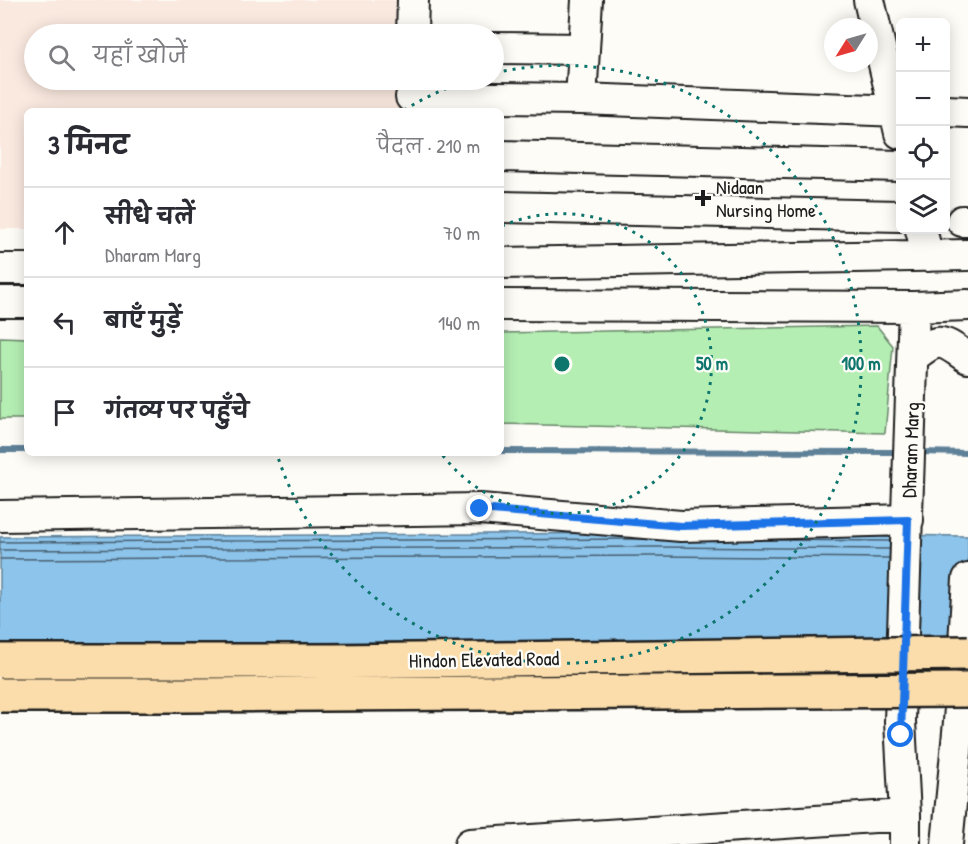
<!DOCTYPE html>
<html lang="hi">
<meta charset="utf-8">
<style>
body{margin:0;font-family:"Patrick Hand","Playpen Sans Deva",sans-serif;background:#f2f2f3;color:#2b2b33}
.controls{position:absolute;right:18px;top:18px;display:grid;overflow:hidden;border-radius:9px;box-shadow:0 3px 15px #0003}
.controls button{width:54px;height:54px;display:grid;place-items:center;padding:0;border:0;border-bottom:2px solid #e1e1e2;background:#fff;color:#2b2b33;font:30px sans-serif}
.compass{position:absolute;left:824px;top:18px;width:54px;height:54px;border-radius:50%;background:#fff;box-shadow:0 3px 15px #0003;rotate:233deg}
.stop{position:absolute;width:18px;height:18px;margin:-14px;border:4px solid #1a73e8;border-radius:50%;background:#fff}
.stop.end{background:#1a73e8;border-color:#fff;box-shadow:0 2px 6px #0008}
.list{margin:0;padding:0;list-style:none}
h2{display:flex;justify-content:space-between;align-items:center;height:78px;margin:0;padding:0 24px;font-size:26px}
h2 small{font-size:20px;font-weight:400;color:#7c7c81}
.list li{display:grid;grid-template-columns:39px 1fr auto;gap:18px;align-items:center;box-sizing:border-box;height:90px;padding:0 24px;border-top:2px solid #e1e1e2}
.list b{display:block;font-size:22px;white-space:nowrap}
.list p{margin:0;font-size:20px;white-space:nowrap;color:#7c7c81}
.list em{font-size:20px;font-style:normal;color:#7c7c81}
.icon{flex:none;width:33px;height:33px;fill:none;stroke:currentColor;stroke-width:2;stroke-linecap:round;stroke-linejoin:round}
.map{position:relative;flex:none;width:968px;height:844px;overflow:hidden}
.search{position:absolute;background:#fff;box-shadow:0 3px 15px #0003;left:24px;top:24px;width:480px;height:66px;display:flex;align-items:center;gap:15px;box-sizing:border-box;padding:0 21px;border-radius:33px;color:#7c7c81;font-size:22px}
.panel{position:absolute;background:#fff;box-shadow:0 3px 15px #0003;left:24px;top:108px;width:480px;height:348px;border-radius:9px}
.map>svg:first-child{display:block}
.built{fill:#fae9df}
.green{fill:#b4eeb3;stroke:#688568;stroke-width:1.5}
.water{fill:#8cc4eb;stroke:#5f8198;stroke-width:1.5}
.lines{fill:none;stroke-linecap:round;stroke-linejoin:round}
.shore{stroke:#495f6f;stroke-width:1.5}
.stream{stroke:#5f8198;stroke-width:6}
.minor-casing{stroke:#1c1c1c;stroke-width:34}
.minor{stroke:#fdfcf7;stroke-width:30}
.highway-bridge-casing{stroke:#1c1c1c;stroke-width:38;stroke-linecap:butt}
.highway-bridge{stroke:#fbddab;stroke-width:33}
.route{stroke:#1a73e8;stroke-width:8}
.ring{fill:none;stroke:#0f766e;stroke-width:3;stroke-dasharray:3 6}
.poi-dot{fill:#1c1c1c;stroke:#fdfcf7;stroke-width:2}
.labels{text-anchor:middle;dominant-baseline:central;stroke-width:4.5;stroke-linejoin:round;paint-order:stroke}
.poi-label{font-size:20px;fill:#1c1c1c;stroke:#fdfcf7;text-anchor:start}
.street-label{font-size:20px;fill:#1c1c1c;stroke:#fdfcf7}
.centre{fill:#0f766e;stroke:#fdfcf7;stroke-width:3}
.ring-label{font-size:18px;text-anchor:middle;font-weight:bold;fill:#0f766e;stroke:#fdfcf7;stroke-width:4.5;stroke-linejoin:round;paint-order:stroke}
</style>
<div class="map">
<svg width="968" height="844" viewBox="0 0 968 844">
<rect width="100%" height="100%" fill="#fdfcf7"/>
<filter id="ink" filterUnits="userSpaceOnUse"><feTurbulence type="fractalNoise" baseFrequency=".0167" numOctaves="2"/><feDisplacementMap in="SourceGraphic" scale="12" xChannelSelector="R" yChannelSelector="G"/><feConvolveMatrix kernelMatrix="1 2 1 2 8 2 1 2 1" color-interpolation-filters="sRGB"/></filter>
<g filter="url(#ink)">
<path class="built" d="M0,0H408V34H34V80H408L407,111H27V229H0Z"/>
<path class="green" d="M877,326L893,346L885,433L501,424V333Z
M0,337L27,338V419H0Z"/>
<path class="water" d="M657,533L968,536V666L0,667V537Z"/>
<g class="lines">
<path class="shore" d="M764,540L890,541
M0,542L644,539
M0,550L657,547L889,549
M0,559L657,556L889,558
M220,643L442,642"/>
<path class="stream" d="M0,450H27
M501,451L902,452
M919,452L968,453"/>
<defs>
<path id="minor" d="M869,0L900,133
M412,34L413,0
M494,48L584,49
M411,97L581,99L900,111
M581,99L587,0
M946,111L968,112
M501,156L900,166
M501,207L900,216
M962,221H968
M921,230L928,256
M501,263L968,255
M0,269H27
M0,302H27
M501,305L914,307L968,305
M913,357C940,336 941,340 968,358
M0,516L480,509L681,526L908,520
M470,844L905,815
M905,844V815L900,721L914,307
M947,844L959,722L968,579"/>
</defs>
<use href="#minor" class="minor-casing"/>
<use href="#minor" class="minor"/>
<defs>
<path id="highway-bridge" d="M0,661H335L968,653
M0,695H183L968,690"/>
</defs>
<use href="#highway-bridge" class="highway-bridge-casing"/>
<use href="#highway-bridge" class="highway-bridge"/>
</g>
</g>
<g class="lines" filter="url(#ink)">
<path class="route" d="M480,509L681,526L908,520L901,735"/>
</g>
<g class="ring">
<path d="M502 226A150 150 0 1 1 441 453"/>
<path d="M404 110A299 299 0 0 1 470 80M495 73A299 299 0 1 1 277 454"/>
</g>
<path class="poi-dot" d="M700 189h6v6h6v6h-6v6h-6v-6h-6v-6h6z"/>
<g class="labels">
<g class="poi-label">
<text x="716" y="186">Nidaan<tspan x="716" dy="23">Nursing Home</tspan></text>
</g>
<g class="street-label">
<text transform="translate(910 450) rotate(-88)">Dharam Marg</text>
<text transform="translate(484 659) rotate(-1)">Hindon Elevated Road</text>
</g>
</g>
<circle cx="562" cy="364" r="9" class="centre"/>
<g class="ring-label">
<text x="712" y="370">50 m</text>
<text x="861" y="370">100 m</text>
</g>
</svg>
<div class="controls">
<button>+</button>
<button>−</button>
<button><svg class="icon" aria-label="locate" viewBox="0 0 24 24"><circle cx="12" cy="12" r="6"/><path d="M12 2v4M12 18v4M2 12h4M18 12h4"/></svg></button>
<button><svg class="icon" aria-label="layers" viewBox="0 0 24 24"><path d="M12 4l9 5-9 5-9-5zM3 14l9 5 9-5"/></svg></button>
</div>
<svg class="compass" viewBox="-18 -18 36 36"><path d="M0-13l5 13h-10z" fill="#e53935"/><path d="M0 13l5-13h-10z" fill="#7c7c81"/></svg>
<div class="stop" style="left:901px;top:735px"></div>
<div class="stop end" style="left:480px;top:509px"></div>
<div class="search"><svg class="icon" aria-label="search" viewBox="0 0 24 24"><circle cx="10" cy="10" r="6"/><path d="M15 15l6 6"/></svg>यहाँ खोजें</div>
<section class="panel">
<h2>3 मिनट<small>पैदल · 210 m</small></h2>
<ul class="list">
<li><svg class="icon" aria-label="ahead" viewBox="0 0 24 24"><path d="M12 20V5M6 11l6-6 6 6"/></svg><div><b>सीधे चलें</b><p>Dharam Marg</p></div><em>70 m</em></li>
<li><svg class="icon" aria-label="left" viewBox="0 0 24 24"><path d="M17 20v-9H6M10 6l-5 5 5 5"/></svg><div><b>बाएँ मुड़ें</b></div><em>140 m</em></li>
<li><svg class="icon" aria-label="arrive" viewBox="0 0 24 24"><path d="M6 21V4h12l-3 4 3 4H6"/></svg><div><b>गंतव्य पर पहुँचे</b></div></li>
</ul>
</section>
</div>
